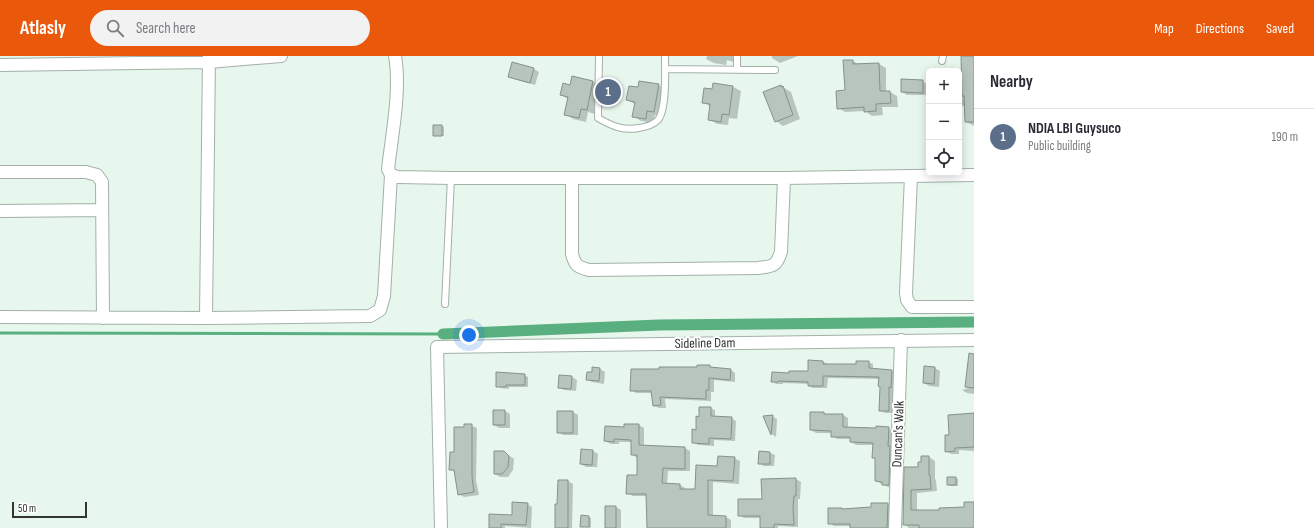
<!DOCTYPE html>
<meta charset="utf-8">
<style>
body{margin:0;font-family:"Sofia Sans Condensed",sans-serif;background:#f2f2f3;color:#2b2b33}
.controls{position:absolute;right:12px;top:12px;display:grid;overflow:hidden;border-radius:6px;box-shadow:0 2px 10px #0003}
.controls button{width:36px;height:36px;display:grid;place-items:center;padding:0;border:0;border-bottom:1px solid #e1e1e2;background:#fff;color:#2b2b33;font:20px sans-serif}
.scale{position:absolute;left:12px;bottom:10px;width:75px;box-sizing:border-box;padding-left:4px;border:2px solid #313633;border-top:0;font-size:11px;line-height:14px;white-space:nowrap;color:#313633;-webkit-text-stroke:3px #fff;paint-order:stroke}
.you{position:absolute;left:469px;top:279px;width:14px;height:14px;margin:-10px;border:3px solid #fff;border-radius:50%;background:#1a73e8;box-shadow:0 0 0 6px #1a73e833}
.badge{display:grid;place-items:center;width:26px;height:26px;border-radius:50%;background:#ea580c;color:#fff;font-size:13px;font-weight:700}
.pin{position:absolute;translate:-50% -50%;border:2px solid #fff;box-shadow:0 1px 4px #0006}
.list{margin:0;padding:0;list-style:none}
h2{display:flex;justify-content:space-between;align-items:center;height:52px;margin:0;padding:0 16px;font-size:17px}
h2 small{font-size:13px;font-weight:400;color:#7c7c81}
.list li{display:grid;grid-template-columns:26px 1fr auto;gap:12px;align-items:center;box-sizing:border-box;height:56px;padding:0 16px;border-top:1px solid #e1e1e2}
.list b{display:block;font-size:15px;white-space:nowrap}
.list p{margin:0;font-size:13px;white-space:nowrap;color:#7c7c81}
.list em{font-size:13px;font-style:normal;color:#7c7c81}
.icon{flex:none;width:22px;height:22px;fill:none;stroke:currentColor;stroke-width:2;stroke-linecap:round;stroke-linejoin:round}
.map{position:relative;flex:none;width:974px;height:472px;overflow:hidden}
header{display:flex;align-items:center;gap:24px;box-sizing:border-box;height:56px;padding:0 20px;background:#ea580c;color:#fff}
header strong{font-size:19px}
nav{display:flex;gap:22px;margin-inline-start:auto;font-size:14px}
.search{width:280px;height:36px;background:#f2f2f3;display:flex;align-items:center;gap:10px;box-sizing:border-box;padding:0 14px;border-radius:22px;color:#7c7c81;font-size:15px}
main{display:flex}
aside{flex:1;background:#fff}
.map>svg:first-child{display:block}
.shadow{fill:#0003}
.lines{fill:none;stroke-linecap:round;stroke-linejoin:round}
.stream{stroke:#59af7f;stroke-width:3}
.canal{stroke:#59af7f;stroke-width:11}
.building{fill:#b7c5bc;stroke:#849289}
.lane-casing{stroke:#a3b1a8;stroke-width:8}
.street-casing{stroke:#a3b1a8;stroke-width:14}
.lane{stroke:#fff;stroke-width:6}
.street{stroke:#fff;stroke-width:12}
.labels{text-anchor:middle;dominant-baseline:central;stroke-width:4;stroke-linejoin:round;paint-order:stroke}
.street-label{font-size:14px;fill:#313633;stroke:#fff}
</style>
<header>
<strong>Atlasly</strong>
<div class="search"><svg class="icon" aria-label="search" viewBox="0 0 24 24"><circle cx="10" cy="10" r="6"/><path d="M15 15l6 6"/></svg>Search here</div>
<nav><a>Map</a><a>Directions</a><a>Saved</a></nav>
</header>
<main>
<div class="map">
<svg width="974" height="472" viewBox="0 0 974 472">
<rect width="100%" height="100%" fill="#e7f7ed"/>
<path class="shadow" d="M707,0H735L734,6L727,4L726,9L714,7L706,3Z
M772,0H798L780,7L772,2Z
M962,0H974V70L966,66L965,50H959V33H963Z
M853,5L860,9L879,8L886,12V36H890L897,40L898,51H882L883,59L872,60L865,55L845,56L838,52L846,35Z
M534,13L539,16L535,29L514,23L509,21Z
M573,21L593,26L601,30L595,58L588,56L586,66L573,63L565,58L568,43L561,39L571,30Z
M922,25L927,28V39H907L902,36Z
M658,29L666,34L662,60L655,59L653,67L641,65L633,60L635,48L627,44L639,32Z
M781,30L791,36L800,63L783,70L776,65Z
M733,31L741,35L737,63L729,62L728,69L717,68L709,63L711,51L703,46L713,34Z
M442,70L444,71V80H437L434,79Z
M809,305L823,306L828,308L857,309L868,306L873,308V314L892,315L896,318L895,333H893V357H885L880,354V323L828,322L827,332H813L809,330V328L783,327V328H776L772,325L790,318L809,316Z
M974,309V338L967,337L962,334L969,332L966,331Z
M710,310L713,312L731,314L735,317V326L714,324V336H711V345L665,343L666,352H659L654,350L653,337H636L632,334L698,312Z
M925,311L935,312L940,315L939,331L929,330L924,327Z
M593,312L600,313L605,316L604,328L592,326L587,323L593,317Z
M524,319L528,321V331H509V333L501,332L497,330Z
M572,321L577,324L576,335L564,334L559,331Z
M710,352L715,354V361L731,362L736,365L735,385L714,384V390L698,389L693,386L700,362Z
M494,355H505L510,358V372H499L494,369Z
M573,356L578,359V379H563L558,376Z
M811,357H824L828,359H843L848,362V372L877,373L888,372L893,375L894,431H888L876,425V403L873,401L874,389H856L851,386V383H837L832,380V377H816L811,374Z
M968,357H974V395L959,394V398H951L946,395L950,380L968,359Z
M772,360L777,363L776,381L772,378L764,361Z
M639,369L644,372V390L685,392L690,395V415H668L667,429H680L685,432V434H696L718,411L734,402L740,405L739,428L713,426V460L726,461L731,464V472H648L647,440H633L627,437L638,420V402L632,399V386H619V388H611L605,385L625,372Z
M472,370L477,372L476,424L479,439L464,441L459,438L455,416L450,413L465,372Z
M593,395L598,398L597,411H586L581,408Z
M504,396L514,403L513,414L508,421H500L495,418Z
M760,396L770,397L775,399L774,410H764L759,407Z
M929,401L935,405V423L936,424L937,435L917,437V455H940L965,452L974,447V472H909L904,468L905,412H919Z
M956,422L958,423V430H951L948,429Z
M796,423L801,426L800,443H798V471L778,470V472H761V462H744L739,459L763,444V424Z
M568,425L573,428L572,472H557L558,449Z
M527,448L532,451L531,472L505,470V472H491L513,460Z
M872,448H888L893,451L892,472H851V470H834L829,467L842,452L844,454L872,452Z
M606,451H616L621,454V472H606Z
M582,460L591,462V472L581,470Z"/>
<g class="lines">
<path class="stream" d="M0,277L443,278"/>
<path class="canal" d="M443,278L659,269L974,266"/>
</g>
<path class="building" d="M961,0H974V66H965L964,40H962Z
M843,4H853V8L879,7L880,35H890L891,47L876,48V55L864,56V51L837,53L836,35L845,34Z
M512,6L534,12L530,27L508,21Z
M572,20L593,25L587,54L581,53L579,62L564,59L568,41L560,39L563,27L570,29Z
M901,23L923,24V37L901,36Z
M639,25L659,28L654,56L647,55L646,63L632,61L635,46L626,44L629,30L638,31Z
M713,27L733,30L729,59L722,58L721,66L708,64L710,48L702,47L704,32L712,33Z
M781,29V31L783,30L793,59L775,66L763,36Z
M433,69H442V80H433Z
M969,297L974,298V332L965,331Z
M808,304L823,305V308H856V305H869V312L892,314L891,332L889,331V355H879L880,331L878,330L879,321L823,320V330H808V326L779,325L778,326H771L772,316L789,317V315H808Z
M697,309H710V311L731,313L730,324L709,322V334H706V343L660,341L661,349L653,350L651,335H630L631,313H659V311H697Z
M924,310L935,311L934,328L923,327Z
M592,311L600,312L599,325L586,324L587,316H592Z
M496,316L525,318V329H506V331H496Z
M559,319L572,320L571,333L558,332Z
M699,351H711V360L732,361L731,383L709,382V388L692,387V373L696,374V360L699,361Z
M493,354H505V369H493Z
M557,355H573V377H557Z
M810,356H824V358H843V371L876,372V370L889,371L888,390H890L889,429H882V426L875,425V402H872L873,387L850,386V381H831V375L810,374Z
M974,357V391L955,392V395L945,396V379H949L948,359Z
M773,359L771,379L763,360Z
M464,368H472V421L474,436L458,439L454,414H449L450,396H454V371H464Z
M624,368H639V389L685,391V413L663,412L662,427L680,428V433H695L696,409L717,410L718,400L735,401L733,425L708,424V459L726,460V472H647L646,438H626L627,419H637V399H631V384L614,383V386L604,385L605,370L624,371Z
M581,393L593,394L592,409L580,408Z
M494,395H504L509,400L508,411L502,418H494Z
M759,395L770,396V408H758Z
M921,400H929V419H930L931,433L911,434V454H939V452L964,451V446H974V472H919V469H903L904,411H918V406H921Z
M947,421H956V429H947Z
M796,422V440H794L793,452L794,469L774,468V472H760V460H738V443H762L761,423Z
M558,424H568V472H555V448H557Z
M512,446L528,447L526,469L501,468V472H489V458L512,459Z
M871,447H888L887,472H850V468H828V452H842V453L871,451Z
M605,450H616V472H605Z
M581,459L589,460V471H580Z"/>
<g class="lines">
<defs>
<path id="lane" d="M599,0L598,62C612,70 623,75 639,72C646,71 653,69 658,64C667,53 665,14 665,0
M737,0V14
M942,5L943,0
M665,13L775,14
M445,248L451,122"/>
<path id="street" d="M395,0C401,34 392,78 388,113L391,119L398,121L451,122H784L974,119
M0,9L209,6L281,0
M0,116H86L97,119L102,126L103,262
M911,120L906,237L907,244L912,251H974
M572,122V198C575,210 578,211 589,214L758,212C773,210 776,211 781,196L784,122
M0,155L102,154
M0,261L206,262L370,260L380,254L384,240L391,119
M206,262L209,0
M441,472L437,291L974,284
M895,472L901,284"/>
</defs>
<use href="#lane" class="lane-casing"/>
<use href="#street" class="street-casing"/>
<use href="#lane" class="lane"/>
<use href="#street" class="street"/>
</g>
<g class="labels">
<g class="street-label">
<text transform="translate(705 287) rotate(-1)">Sideline Dam</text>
<text transform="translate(898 378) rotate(-88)">Duncan's Walk</text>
</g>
</g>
</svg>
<div class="controls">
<button>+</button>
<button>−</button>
<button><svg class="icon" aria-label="locate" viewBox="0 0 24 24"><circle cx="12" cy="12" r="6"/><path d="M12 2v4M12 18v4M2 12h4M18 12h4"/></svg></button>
</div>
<div class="scale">50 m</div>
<div class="you"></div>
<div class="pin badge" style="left:608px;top:36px;background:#5c6f8a">1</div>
</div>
<aside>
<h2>Nearby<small></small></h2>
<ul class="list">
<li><span class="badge" style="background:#5c6f8a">1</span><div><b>NDIA LBI Guysuco</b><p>Public building</p></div><em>190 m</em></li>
</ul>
</aside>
</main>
